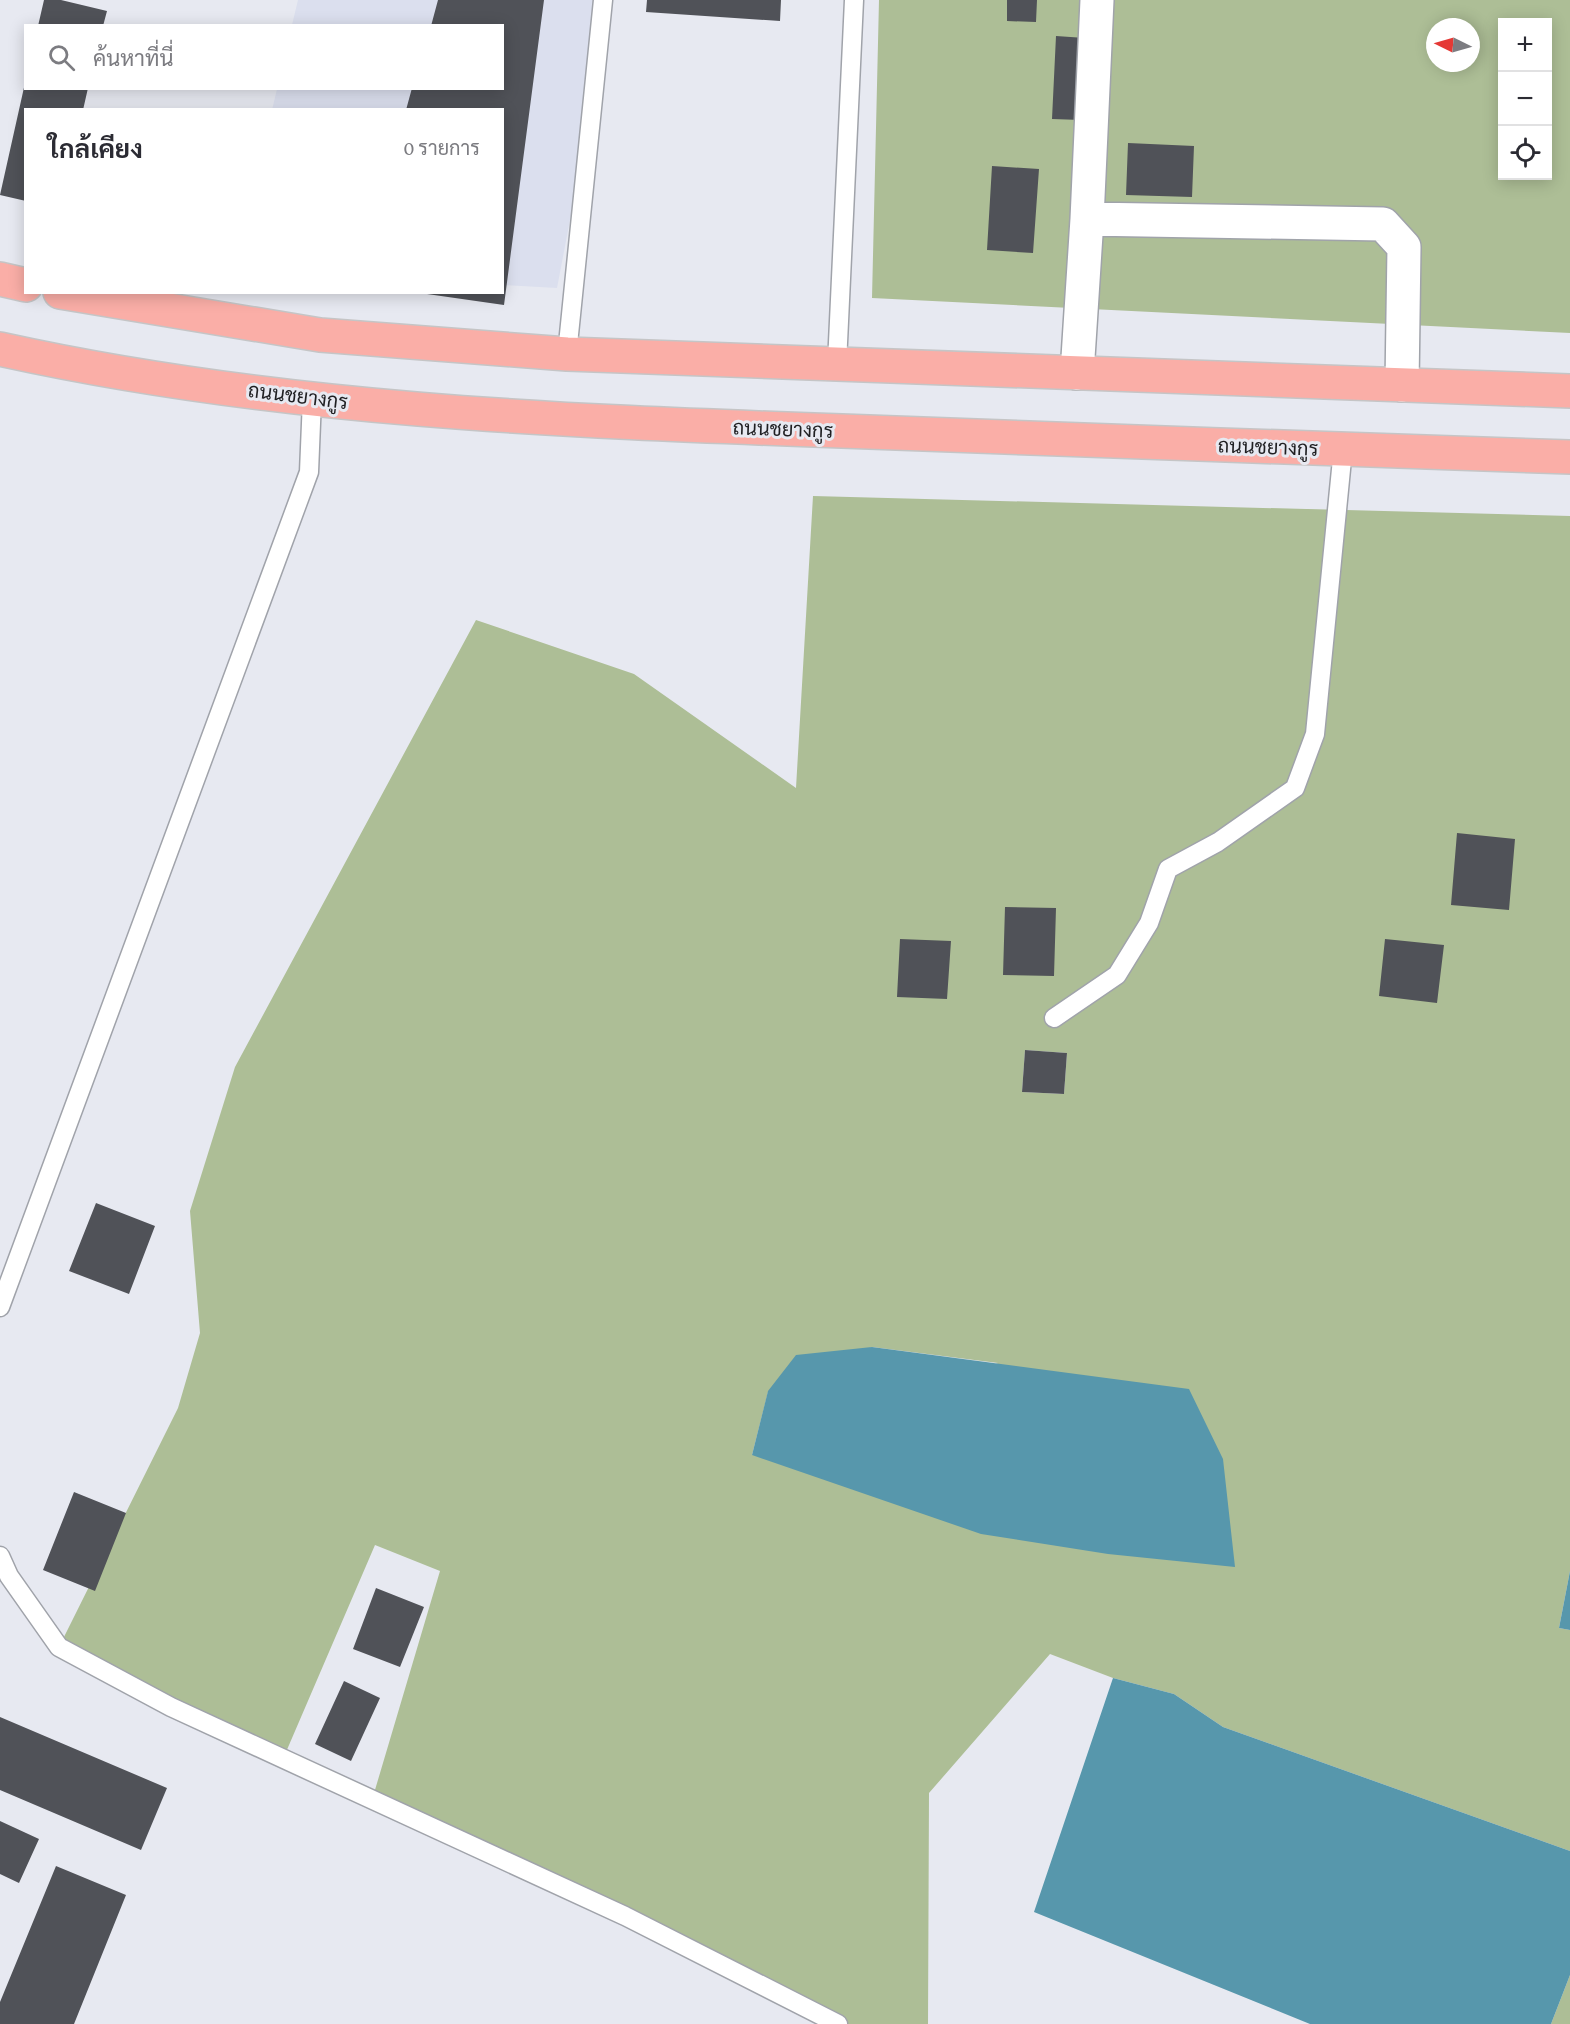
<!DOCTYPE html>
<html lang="th">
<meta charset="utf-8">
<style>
body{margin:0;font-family:"Crimson Pro",Sarabun,serif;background:#f2f2f3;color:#2b2b33}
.controls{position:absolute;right:18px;top:18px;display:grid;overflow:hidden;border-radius:0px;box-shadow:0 3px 15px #0003}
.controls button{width:54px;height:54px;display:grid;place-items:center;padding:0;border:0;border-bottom:2px solid #e1e1e2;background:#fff;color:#2b2b33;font:30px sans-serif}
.compass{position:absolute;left:1426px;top:18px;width:54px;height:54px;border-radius:50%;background:#fff;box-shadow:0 3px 15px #0003;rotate:275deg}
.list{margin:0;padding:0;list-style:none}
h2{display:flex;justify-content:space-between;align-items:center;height:78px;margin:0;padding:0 24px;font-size:26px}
h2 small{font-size:20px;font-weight:400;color:#7c7c81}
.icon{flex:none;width:33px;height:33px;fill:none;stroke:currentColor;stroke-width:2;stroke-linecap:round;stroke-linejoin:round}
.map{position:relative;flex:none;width:1570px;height:2024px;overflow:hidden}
.search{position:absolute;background:#fff;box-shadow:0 3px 15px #0003;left:24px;top:24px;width:480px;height:66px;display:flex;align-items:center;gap:15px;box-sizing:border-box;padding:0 21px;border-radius:0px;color:#7c7c81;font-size:22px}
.panel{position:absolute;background:#fff;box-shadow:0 3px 15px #0003;left:24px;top:108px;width:480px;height:186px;border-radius:0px}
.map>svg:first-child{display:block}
.built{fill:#dbdfee}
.green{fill:#adbe96;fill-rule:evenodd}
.water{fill:#5797ac}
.building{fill:#505258}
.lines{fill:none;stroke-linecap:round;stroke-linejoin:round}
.service-casing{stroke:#a0a3aa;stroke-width:21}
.minor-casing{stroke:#a0a3aa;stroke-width:36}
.trunk-casing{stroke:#c5c5c6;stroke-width:36}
.service{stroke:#fff;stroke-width:18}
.minor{stroke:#fff;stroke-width:33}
.trunk{stroke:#faaea7;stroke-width:33}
.labels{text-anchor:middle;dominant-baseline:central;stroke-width:6;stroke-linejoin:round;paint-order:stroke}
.street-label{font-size:20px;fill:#1f1f22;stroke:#e7e9f1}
</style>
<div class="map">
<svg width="1570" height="2024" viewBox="0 0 1570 2024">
<rect width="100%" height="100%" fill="#e7e9f1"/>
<path class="built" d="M298,0H601L596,84L557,288L503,285L502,110H272L277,89L502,88V26L292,25Z"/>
<path class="green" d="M879,0H1570V333L872,298ZM1502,22H1548V176H1502ZM1435,27H1471V63H1435Z
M813,496L1570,516V1571L1559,1628L1570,1630V1851L1223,1727L1174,1694L1113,1678L1050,1654L929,1793L928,2024H838L372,1800L440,1571L375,1545L283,1759L59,1647L178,1408L200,1333L190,1211L235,1067L476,620L634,674L796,788ZM1025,1050L1067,1053L1064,1094L1022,1092ZM872,1347L998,1363L752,1455L768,1392Z
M1570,1975V2024H1551Z"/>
<path class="water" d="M872,1347L1189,1389L1223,1459L1235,1567L1108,1554L981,1534L752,1455L768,1391L796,1355Z
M1570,1571V1630L1559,1628Z
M1113,1678L1174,1694L1223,1727L1570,1851V1975L1551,2024H1310L1034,1912Z"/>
<path class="building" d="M44,0H61L107,11L103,26H38Z
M438,0H544L504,305L427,294L502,292V110H406L412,88H502V26H431Z
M647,0H781L780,21L646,12Z
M1007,0H1037L1036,22L1007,21Z
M1056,36L1085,38L1081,120L1052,119Z
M25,83L26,88H88L83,110H26V201L0,195Z
M1128,143L1194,146L1192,197L1126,195Z
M992,166L1039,169L1033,253L987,250Z
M1457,833L1515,839L1509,910L1451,905Z
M1005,907L1056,908L1054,976L1003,975Z
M900,939L951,941L947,999L897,997Z
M1385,939L1444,945L1437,1003L1379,996Z
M1025,1050L1067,1053L1064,1094L1022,1092Z
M96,1203L155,1226L129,1294L69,1271Z
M74,1492L126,1513L95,1591L43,1570Z
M376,1588L424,1607L400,1667L353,1649Z
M344,1681L380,1698L351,1761L315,1744Z
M0,1717L167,1788L141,1850L0,1790Z
M0,1821L39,1839L19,1883L0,1874Z
M56,1866L126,1895L74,2024H0V2002Z"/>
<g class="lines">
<defs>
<path id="service" d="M567,354L603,0
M837,364L854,0
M1054,1018L1117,975L1149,923L1168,869L1218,842L1295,788L1315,734L1343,449
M0,1307L309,472L312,399
M0,1556L9,1576L59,1647L171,1707L625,1916L838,2024"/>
<path id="minor" d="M1087,219L1383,224L1404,247L1402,385
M1077,373L1087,219L1097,0"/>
<path id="trunk" d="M0,279L26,285
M60,292L320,335L567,354L1570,391
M0,349C276,410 560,421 842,431C1085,440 1327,449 1570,457"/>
</defs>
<use href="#service" class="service-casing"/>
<use href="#minor" class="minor-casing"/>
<use href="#trunk" class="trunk-casing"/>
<use href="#service" class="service"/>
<use href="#minor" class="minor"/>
<use href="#trunk" class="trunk"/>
</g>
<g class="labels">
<g class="street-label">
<text transform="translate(298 396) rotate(7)">ถนนชยางกูร</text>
<text transform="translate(783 429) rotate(2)">ถนนชยางกูร</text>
<text transform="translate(1268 447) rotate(2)">ถนนชยางกูร</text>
</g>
</g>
</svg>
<div class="controls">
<button>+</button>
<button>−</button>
<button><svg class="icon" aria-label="locate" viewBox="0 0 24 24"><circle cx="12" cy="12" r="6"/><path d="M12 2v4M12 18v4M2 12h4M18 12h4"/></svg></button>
</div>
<svg class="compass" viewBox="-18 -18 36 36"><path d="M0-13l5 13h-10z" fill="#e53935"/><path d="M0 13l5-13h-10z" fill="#7c7c81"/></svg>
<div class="search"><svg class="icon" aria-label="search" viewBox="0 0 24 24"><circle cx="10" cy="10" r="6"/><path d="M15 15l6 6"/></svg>ค้นหาที่นี่</div>
<section class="panel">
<h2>ใกล้เคียง<small>0 รายการ</small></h2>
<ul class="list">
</ul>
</section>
</div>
